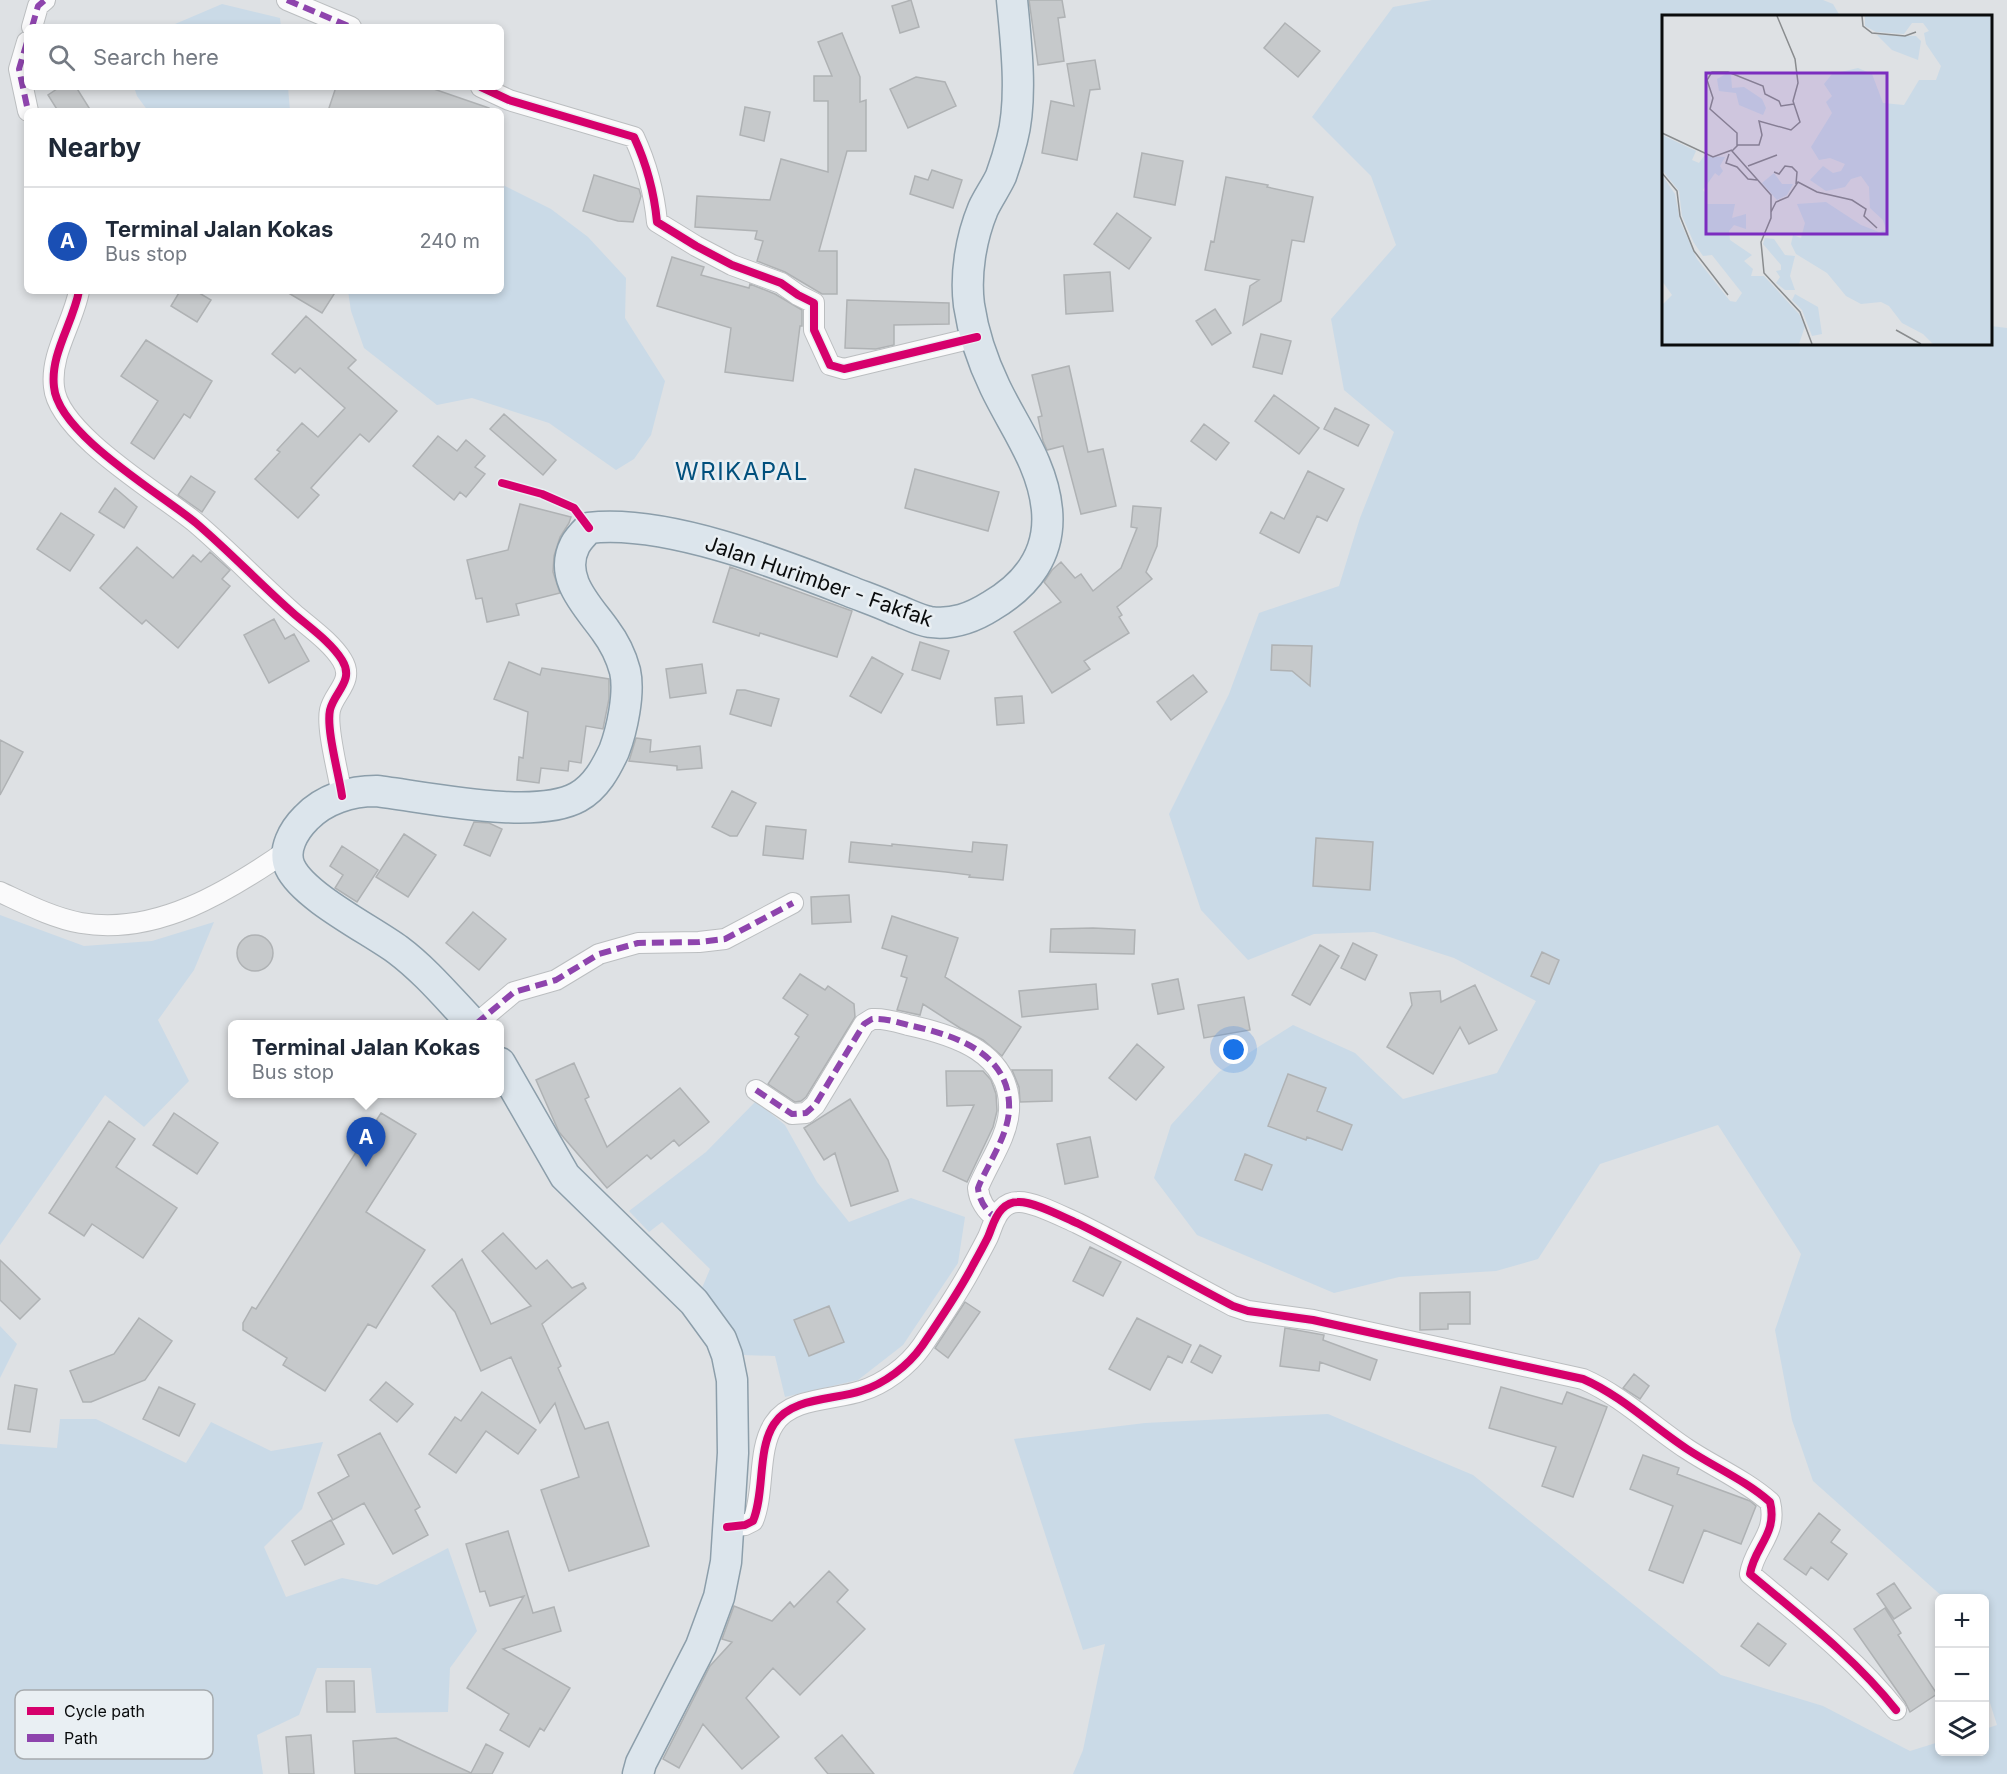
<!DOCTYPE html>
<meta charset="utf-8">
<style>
body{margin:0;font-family:Inter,sans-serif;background:#f6f6f7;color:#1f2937}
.controls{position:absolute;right:18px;bottom:18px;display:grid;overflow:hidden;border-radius:9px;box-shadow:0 3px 9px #0003}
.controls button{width:54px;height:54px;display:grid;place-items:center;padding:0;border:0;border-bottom:2px solid #e0e1e3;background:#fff;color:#1f2937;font:30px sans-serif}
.you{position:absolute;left:1234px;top:1050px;width:21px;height:21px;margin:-15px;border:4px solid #fff;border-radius:50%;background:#1a73e8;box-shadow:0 0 0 9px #1a73e833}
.badge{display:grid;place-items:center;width:39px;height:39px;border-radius:50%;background:#545758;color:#fff;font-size:20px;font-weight:700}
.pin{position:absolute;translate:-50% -50px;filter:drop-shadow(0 2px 3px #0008)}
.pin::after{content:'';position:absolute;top:32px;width:21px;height:18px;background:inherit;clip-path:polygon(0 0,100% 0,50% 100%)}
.popup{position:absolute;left:228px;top:1020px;width:276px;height:78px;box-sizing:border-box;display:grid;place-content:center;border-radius:9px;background:#fff;filter:drop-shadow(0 2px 4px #0005);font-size:20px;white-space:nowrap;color:#747a83}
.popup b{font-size:22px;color:#1f2937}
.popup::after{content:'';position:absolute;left:50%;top:100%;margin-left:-12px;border:12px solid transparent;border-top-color:#fff}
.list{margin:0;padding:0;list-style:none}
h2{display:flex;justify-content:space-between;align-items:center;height:78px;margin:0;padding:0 24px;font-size:26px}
h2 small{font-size:20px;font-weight:400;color:#747a83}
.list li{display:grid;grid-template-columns:39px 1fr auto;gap:18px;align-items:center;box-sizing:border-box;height:108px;padding:0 24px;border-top:2px solid #e0e1e3}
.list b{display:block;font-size:22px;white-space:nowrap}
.list p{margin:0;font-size:20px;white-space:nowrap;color:#747a83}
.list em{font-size:20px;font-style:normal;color:#747a83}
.icon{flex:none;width:33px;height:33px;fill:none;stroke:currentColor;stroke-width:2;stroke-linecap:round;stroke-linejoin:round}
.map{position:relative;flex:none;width:2007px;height:1774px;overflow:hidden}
.search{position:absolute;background:#fff;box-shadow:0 3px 9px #0003;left:24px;top:24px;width:480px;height:66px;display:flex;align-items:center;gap:15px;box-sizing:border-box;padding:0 21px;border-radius:9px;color:#747a83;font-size:22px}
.panel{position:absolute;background:#fff;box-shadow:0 3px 9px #0003;left:24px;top:108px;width:480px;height:186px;border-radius:9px}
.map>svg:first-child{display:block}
.green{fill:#cadae7}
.building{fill:#c6c9cb;stroke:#afb2b4;stroke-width:1.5}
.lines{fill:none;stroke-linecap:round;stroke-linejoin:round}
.street-casing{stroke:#bbbec0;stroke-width:22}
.primary-casing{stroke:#8c9eaa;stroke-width:33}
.street{stroke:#fafafb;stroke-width:20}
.primary{stroke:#dce5ec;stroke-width:30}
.quiet{stroke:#8e44ad;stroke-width:6;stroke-dasharray:12 6;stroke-linecap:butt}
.cycleway-casing{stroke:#e9eff3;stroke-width:11}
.cycleway{stroke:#d6006c;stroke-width:8}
.labels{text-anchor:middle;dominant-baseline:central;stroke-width:5;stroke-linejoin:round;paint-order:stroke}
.street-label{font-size:21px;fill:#0a0c0d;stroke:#e9eff3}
.quarter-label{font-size:24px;letter-spacing:1.5px;fill:#02507d;stroke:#e9eff3}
.inset-road{fill:none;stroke:#898c8e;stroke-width:1.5}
.view{fill:#7b2cbf;fill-opacity:0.15;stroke:#7b2cbf;stroke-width:3}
.inset-edge{fill:none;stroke:#0a0c0d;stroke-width:3}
.key{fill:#e9eff3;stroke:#a6abae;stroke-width:1.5}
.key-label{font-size:16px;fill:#0a0c0d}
</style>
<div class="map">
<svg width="2007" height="1774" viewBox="0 0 2007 1774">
<rect width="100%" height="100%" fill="#dee1e4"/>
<path class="green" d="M1432,0H1823L1833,4L1840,16H1664V344H1990L1991,326L2007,328V1774H1073L1083,1750L1105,1644L1083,1650L1014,1439L1145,1423L1328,1414L1473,1475L1721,1675L1823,1706L1910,1751L1939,1742L1940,1752H1984L1985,1729L1997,1725L1985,1687L1984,1598H1944L1813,1481L1792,1420L1775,1330L1801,1254L1718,1125L1600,1164L1538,1259L1496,1271L1399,1277L1334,1293L1197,1235L1154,1178L1171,1125L1219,1072L1293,1025L1355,1053L1403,1099L1497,1073L1536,1001L1454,958L1374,932L1314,934L1248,960L1201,910L1169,814L1229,694L1259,613L1339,586L1360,518L1394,432L1344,390L1331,319L1396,245L1371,176L1312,117L1393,7Z
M222,4L280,18L281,27H168Z
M134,87H288L290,111H148L137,96Z
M501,184L551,209L588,237L626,278L625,318L665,381L651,435L634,459L616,470L549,423L472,398L437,405L364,348L351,311L348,291H501Z
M0,915L84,946L152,941L214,922L194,970L158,1020L189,1081L144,1127L105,1095L0,1245Z
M756,1101L785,1125L817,1182L849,1222L911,1198L965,1217L958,1263L903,1345L858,1380L785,1397L775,1356L742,1355L702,1288L710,1269L662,1222L649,1232L629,1211L706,1152Z
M0,1326L17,1344L0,1378Z
M60,1419H96L186,1463L211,1422L271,1451L323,1442L302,1509L264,1547L286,1597L342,1578L377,1585L448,1548L477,1631L450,1668L448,1712L376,1713L371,1668H317L299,1715L257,1735L263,1774H0V1444L57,1448Z"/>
<path class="building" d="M911,0L919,27L900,33L892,6Z
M1029,0H1062L1065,17L1058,18L1064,61L1038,65Z
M1285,23L1320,51L1298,77L1264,48Z
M842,33L860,77V102L866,100V151H847L819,251H837V294H822L785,272L757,261L763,241L755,239L757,231L695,227L697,196L770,200L781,159L828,172V101H814V76H832L818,42Z
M1095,60L1100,89L1090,90L1077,160L1042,153L1051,101L1074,106L1067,64Z
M916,77L945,82L956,106L908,128L890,89Z
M60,87H76L91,111H58L48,95Z
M336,87H428L489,108L488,111H328Z
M745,107L770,112L764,141L740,135Z
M1142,153L1183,161L1175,205L1134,197Z
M932,170L962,180L953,208L910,194L915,176L928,180Z
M594,175L639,189L641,196L633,222L618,221L583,211Z
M1226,177L1268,185L1267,187L1313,197L1304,242L1292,240L1281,301L1243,325L1250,286L1259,280L1205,270L1211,241L1214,242Z
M1117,213L1151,238L1129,269L1094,244Z
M672,257L704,267L701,275L749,288L750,284L775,294L802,310V326H800L793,381L725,372L731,328L657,306Z
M1110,272L1113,311L1066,314L1064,275Z
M180,291H196L211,300L197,322L171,306Z
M285,291H336L322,313Z
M847,300L949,303V324L894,325V345L876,349L845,348Z
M1215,309L1231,333L1212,345L1196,321Z
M306,316L356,360L348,368L397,411L369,442L360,434L311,488L319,495L298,518L255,479L280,452L277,450L302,423L318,437L345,408L300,368L295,373L272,354Z
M1261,334L1291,341L1282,374L1253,367Z
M146,340L212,381L190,418L184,414L154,459L131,443L158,401L121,376Z
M1069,366L1088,452L1103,449L1116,506L1081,514L1063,446L1047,450L1043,441L1038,417L1042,416L1032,375Z
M1274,395L1319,428L1299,454L1255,421Z
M1335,408L1369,425L1358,446L1324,429Z
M504,414L556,460L543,475L490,429Z
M1204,424L1229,443L1216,460L1191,441Z
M438,436L457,451L466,440L485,456L475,467L485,474L466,497L460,492L454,500L413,466Z
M915,469L999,492L988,531L905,508Z
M1308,471L1344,489L1327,521L1317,516L1299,553L1260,533L1271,512L1284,519Z
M191,476L215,492L202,512L178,495Z
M115,488L137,507L124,528L99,512Z
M520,504L571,517L569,523L560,537L554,556L553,572L560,593L516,604L519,615L487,622L482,598L476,599L467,560L508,550Z
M1133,506L1161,508L1157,546L1146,572L1152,579L1117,607L1122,615L1119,617L1129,633L1084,661L1090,669L1052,693L1014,632L1061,602L1044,582L1052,570L1061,562L1075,578L1081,574L1093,591L1121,568L1137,528L1131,527Z
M61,513L94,535L70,571L37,549Z
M137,547L173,578L193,555L201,562L210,552L230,570L222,579L230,586L178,648L146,620L142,624L100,588Z
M730,567L852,611L837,657L760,633L759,636L713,622Z
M274,619L285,639L294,634L309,661L269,683L244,635Z
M920,642L949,651L940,679L912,670Z
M1272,645L1312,646L1310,686L1292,671L1271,670Z
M872,657L903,674L881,713L850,696Z
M509,662L540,675L542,668L609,679V699L603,729L586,726L581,763L569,761L568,771L541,768L539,783L517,780L519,757L523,758L528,712L494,699Z
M702,664L706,693L670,698L666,669Z
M1193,675L1207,692L1171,720L1157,702Z
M737,690H745L779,699L771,726L730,714Z
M1022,696L1024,723L997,725L995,698Z
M636,738L651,740L650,752L700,746L702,768L677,770V766L629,761Z
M0,740L23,752L0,795Z
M732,791L756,803L737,836H730L712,827Z
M474,822L489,823L502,829L490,856L464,845Z
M766,826L806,830L803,859L763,855Z
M404,834L436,855L408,897L376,877Z
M1316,838L1373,842L1370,890L1313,886Z
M851,842L892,846V844L972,852L973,842L1007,845L1003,880L969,877L970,875L946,872L849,862Z
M342,846L378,870L357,902L335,888L343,875L330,866Z
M849,895L851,922L812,924L811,897Z
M473,912L506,939L479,970L446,943Z
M892,916L958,938L945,977L1021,1027L1002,1056L983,1040L960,1028L923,1004L920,1015L897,1010L907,978L901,976L907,956L882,948Z
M1093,928L1135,930L1134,954L1050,952L1051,929Z
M237 953a18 18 0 1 1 36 0a18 18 0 1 1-36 0Z
M1353,943L1377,955L1365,980L1341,968Z
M1320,945L1339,956L1310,1005L1292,995Z
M1542,952L1559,960L1549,984L1531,976Z
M800,974L825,990L828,986L854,1004L855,1017L806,1097L801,1101L795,1102L768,1084L799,1037L795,1034L808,1015L783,998Z
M1178,979L1184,1009L1158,1014L1152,984Z
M1096,984L1098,1009L1022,1017L1019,991Z
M1475,985L1497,1030L1469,1044L1460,1027L1433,1074L1387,1047L1412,1005L1410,993L1440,991L1441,1002Z
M1244,997L1250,1030L1204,1038L1198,1005Z
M1137,1044L1164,1067L1136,1100L1109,1078Z
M574,1063L589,1097L585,1099L607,1147L680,1088L709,1122L679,1146L674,1140L651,1159L647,1155L607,1188L559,1132L536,1080Z
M1012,1070H1052V1101L1020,1102L1019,1087Z
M946,1071H983L991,1080L996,1094L997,1111L993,1127L967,1182L943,1171L974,1105L947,1106Z
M1288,1074L1326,1088L1317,1111L1352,1125L1342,1150L1307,1137L1306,1140L1268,1126Z
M850,1099L888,1160L898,1191L851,1206L835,1153L824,1160L804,1128Z
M174,1113L218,1143L197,1174L153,1145Z
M381,1113L416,1134L366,1212L425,1250L376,1328L368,1324L325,1391L283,1365L287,1358L243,1330V1323L252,1307L256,1309Z
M109,1121L135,1139L116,1167L177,1208L143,1258L92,1224L84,1236L49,1213Z
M1090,1137L1098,1177L1065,1184L1057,1144Z
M1245,1154L1272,1165L1262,1190L1235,1180Z
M503,1233L536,1269L547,1260L572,1288L583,1283L586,1288L542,1324L561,1366L558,1368L585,1429L608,1422L649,1546L569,1571L541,1490L579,1477L555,1403L540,1423L511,1357L481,1371L455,1312L432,1286L462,1259L491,1324L531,1306L482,1251Z
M1090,1247L1121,1262L1103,1296L1073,1281Z
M0,1260L40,1299L20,1319L0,1300Z
M1470,1292V1324H1448V1329L1420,1330V1293Z
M965,1302L980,1312L948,1358L935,1348Z
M829,1306L844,1342L809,1356L794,1320Z
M139,1318L172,1341L145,1380L91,1402H83L70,1371L114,1354Z
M1137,1318L1191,1345L1182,1363L1168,1356L1150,1390L1109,1369Z
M1285,1328L1324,1335L1323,1340L1377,1360L1370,1380L1320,1362L1319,1371L1280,1366Z
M1200,1345L1221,1356L1212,1373L1191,1362Z
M1634,1374L1649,1386L1640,1399L1623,1388Z
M386,1382L413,1404L397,1422L370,1400Z
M15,1385L37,1389L30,1432L8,1429Z
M159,1387L195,1404L179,1436L143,1419Z
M1501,1387L1562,1404L1567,1392L1607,1407L1573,1497L1542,1486L1556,1447L1489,1428Z
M482,1392L536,1430L518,1454L486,1431L456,1473L429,1454L455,1417L461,1421Z
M380,1433L420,1507L415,1510L428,1535L393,1554L364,1503L333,1520L318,1493L349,1476L338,1455Z
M1643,1455L1679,1468L1677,1474L1750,1501L1756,1506L1741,1544L1704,1530L1683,1583L1649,1570L1673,1506L1630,1489Z
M1819,1513L1840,1530L1831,1542L1847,1554L1828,1580L1811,1567L1806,1575L1784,1559Z
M331,1520L344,1544L305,1565L292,1541Z
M508,1531L533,1613L554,1607L561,1631L503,1649L570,1688L544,1731L540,1728L529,1747L500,1730L509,1714L467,1688L524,1596L490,1606L485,1591L480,1592L466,1544Z
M829,1571L848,1590L837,1602L865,1629L800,1695L773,1668L746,1698L779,1737L742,1769L703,1724L679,1768L663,1759L710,1666L732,1642L722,1639L734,1606L772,1621L790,1602L794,1607Z
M1894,1583L1911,1608L1894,1619L1877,1594Z
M1885,1608L1901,1633L1898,1635L1937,1694L1910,1712L1905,1702L1854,1629Z
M1758,1623L1786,1644L1769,1666L1741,1646Z
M326,1681H354L355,1712H327Z
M311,1735L314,1774H289L286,1737Z
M842,1735L874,1774H828L815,1758Z
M396,1738L471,1773L486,1744L503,1753L492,1774H355L353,1741Z"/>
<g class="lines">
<defs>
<path id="street" d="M287,0L351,27
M32,27L38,6L45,0
M27,42L19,69L28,111
M481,87L509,100L634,137C647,165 654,191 657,222L696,246L732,265L781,283L798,295L814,303V330L830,365L844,369L977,337
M79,291C73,323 50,354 54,387C58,434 161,494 196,523C230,552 260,584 293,613C309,627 331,642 342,660C355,681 334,692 330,710C326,729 339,775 342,796
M0,892C26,904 53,918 81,923C156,936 229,891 288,850
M476,1024L514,992L556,980L599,954L638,943L699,942L725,939L793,903
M756,1090L792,1114L806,1113L815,1105L864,1024L872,1019C884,1018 897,1022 908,1025C955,1035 1012,1053 1009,1111C1007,1138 988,1163 978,1188C979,1200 986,1211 996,1218
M727,1527L745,1525L753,1521C765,1492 757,1450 774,1424C791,1397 835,1400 861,1391C884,1384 908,1366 922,1346C940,1319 958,1294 973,1265C978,1256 983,1247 988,1237C992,1228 994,1217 1002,1209C1006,1205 1012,1202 1018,1202C1033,1201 1063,1217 1077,1223C1130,1249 1181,1279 1233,1306L1248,1311L1313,1320L1583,1379C1622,1396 1652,1426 1687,1449C1714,1467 1745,1480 1770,1502C1778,1534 1754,1547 1750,1574C1800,1616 1855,1658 1896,1710"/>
<path id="primary" d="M473,1024C449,999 426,971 398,950C371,930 304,897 290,867C282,850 294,830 306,818C324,799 351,791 376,791C427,797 535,821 578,797C596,787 606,768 614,751C622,730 630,693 625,671C621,656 614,642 605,630C588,606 558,578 575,545C578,539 584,533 589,528C664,519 778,563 849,591C864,597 879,602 894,609C906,613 918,620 930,622C953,625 972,618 991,606C1027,585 1051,554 1047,510C1043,464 1014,427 995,387C983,362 973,332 969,305C965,274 971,238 983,209C988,198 996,187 1001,176C1005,165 1009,152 1012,140C1023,99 1016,42 1012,0
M500,1063L565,1176L694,1302L721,1339L727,1355L732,1380L733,1453L726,1562L719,1597L701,1646L641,1763L638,1774"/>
</defs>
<use href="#street" class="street-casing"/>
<use href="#primary" class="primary-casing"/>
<use href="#street" class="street"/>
<use href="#primary" class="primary"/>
<path class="quiet" d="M287,0L351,27
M32,27L38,6L45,0
M27,42L19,69L28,111
M476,1024L514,992L556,980L599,954L638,943L699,942L725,939L793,903
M756,1090L792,1114L806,1113L815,1105L864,1024L872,1019C884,1018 897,1022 908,1025C955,1035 1012,1053 1009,1111C1007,1138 988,1163 978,1188C979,1200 986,1211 996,1218"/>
<defs>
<path id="cycleway" d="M481,87L509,100L634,137C647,165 654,191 657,222L696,246L732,265L781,283L798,295L814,303V330L830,365L844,369L977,337
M79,291C73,323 50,354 54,387C58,434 161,494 196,523C230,552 260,584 293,613C309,627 331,642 342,660C355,681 334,692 330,710C326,729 339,775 342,796
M502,483L542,494L574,508L589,528
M727,1527L745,1525L753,1521C765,1492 757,1450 774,1424C791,1397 835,1400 861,1391C884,1384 908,1366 922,1346C940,1319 958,1294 973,1265C978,1256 983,1247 988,1237C992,1228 994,1217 1002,1209C1006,1205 1012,1202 1018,1202C1033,1201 1063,1217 1077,1223C1130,1249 1181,1279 1233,1306L1248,1311L1313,1320L1583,1379C1622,1396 1652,1426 1687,1449C1714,1467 1745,1480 1770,1502C1778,1534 1754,1547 1750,1574C1800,1616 1855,1658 1896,1710"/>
</defs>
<use href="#cycleway" class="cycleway-casing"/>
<use href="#cycleway" class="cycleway"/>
</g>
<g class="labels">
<g class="street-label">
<text transform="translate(819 581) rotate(19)">Jalan Hurimber - Fakfak</text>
</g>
<g class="quarter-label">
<text x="742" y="471">WRIKAPAL</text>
</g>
</g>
<g transform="translate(1662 15)">
<rect width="330" height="330" fill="#dee1e4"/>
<path d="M203,1H330V329H271L261,319L240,308L227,291L219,287L199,289L184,281L165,258L134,239L129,229L131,220L139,223L143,208L135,189L164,187L199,210L217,217L224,215L221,205L208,193L207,172L199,161L189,164L183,172L164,176L148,165L161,151L171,158L179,156L183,149L168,143L157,145L149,132L170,98L164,87L170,81L162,69L170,59L196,53L210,59L221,88L242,90L257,65H274L279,51L264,29L262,18L267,16L261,8H250L242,19L214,17L203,11ZM215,20L254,21L259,26L256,45L230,35ZM64,59L69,60L70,73L82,72L100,84L104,93L101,100L77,90L74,78L57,76L55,64ZM0,120L34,136L30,145L37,148L42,141L63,142L58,151L61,156L57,161L53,158L41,175L45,180L43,189H73L70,203L84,199V214L72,210L67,216L68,225L90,240L82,246L91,254L89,261H102L137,299L143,311L137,329H0V290L10,280L0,266V160L13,179L18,206L35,244L68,286L74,287L80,278L50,240L41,241L32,228L20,201L17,176L0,155ZM112,158L120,169H131L125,180L115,185L100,168ZM103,223L112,224L123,240L133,241L128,261L133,275H123L114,268L118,262L114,256L119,255V250L101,229ZM133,279L156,292L160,319L150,321L140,295L130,285Z" fill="#cadae7"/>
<path class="inset-road" d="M115,1L133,44L136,68L131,86L138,107L129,115L97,106L100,120L97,130H76L70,136L109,180V203L99,227L102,258L138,297L150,329M200,1L201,11L210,18L243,21L254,17M0,118L51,142L70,135M75,131V118L48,94L51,83L45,65L50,57H66L101,71L103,79L117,86L119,91L132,89M67,139L64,148L75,152L86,164L95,165M86,151L115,140M112,157L117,159L123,151L130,152L135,157L134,169M0,158L15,176L18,201L32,236L66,280M109,197L114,187L126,182L136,167L155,177L190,185L204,194L202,201L215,213M234,315L259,329"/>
<path class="view" d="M44,58H225V219H44Z"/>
<rect width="330" height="330" class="inset-edge"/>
</g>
<rect x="15" y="1690" width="198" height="69" rx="9" class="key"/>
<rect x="27" y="1707" width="27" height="8" fill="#d6006c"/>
<rect x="27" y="1734" width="27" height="8" fill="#8e44ad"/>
<g class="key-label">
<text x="64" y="1717">Cycle path</text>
<text x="64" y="1744">Path</text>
</g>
</svg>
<div class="controls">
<button>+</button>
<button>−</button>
<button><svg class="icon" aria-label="layers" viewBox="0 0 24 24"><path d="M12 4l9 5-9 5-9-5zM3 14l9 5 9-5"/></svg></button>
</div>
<div class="you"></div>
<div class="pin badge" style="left:366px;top:1167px;background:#1a4fb4">A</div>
<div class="popup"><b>Terminal Jalan Kokas</b>Bus stop</div>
<div class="search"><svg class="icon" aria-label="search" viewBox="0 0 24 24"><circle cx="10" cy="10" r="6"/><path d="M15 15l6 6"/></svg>Search here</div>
<section class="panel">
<h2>Nearby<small></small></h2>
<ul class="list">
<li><span class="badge" style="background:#1a4fb4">A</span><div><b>Terminal Jalan Kokas</b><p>Bus stop</p></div><em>240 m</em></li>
</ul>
</section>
</div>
